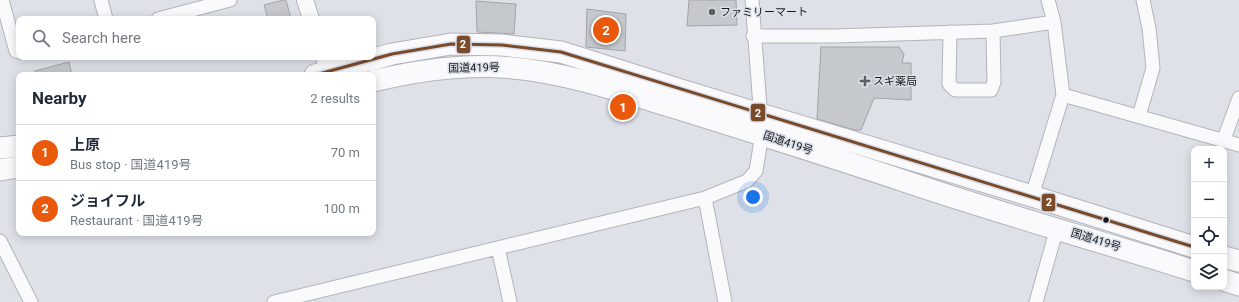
<!DOCTYPE html>
<meta charset="utf-8">
<style>
body{margin:0;font-family:Roboto,"Noto Sans JP",sans-serif;background:#f2f2f3;color:#1f2937}
.controls{position:absolute;right:12px;bottom:12px;display:grid;overflow:hidden;border-radius:8px;box-shadow:0 2px 10px #0003}
.controls button{width:36px;height:36px;display:grid;place-items:center;padding:0;border:0;border-bottom:1px solid #e0e1e3;background:#fff;color:#1f2937;font:20px sans-serif}
.you{position:absolute;left:753px;top:197px;width:14px;height:14px;margin:-10px;border:3px solid #fff;border-radius:50%;background:#1a73e8;box-shadow:0 0 0 6px #1a73e833}
.badge{display:grid;place-items:center;width:26px;height:26px;border-radius:50%;background:#ea580c;color:#fff;font-size:13px;font-weight:700}
.pin{position:absolute;translate:-50% -50%;border:2px solid #fff;box-shadow:0 1px 4px #0006}
.list{margin:0;padding:0;list-style:none}
h2{display:flex;justify-content:space-between;align-items:center;height:52px;margin:0;padding:0 16px;font-size:17px}
h2 small{font-size:13px;font-weight:400;color:#747a83}
.list li{display:grid;grid-template-columns:26px 1fr auto;gap:12px;align-items:center;box-sizing:border-box;height:56px;padding:0 16px;border-top:1px solid #e0e1e3}
.list b{display:block;font-size:15px;white-space:nowrap}
.list p{margin:0;font-size:13px;white-space:nowrap;color:#747a83}
.list em{font-size:13px;font-style:normal;color:#747a83}
.icon{flex:none;width:22px;height:22px;fill:none;stroke:currentColor;stroke-width:2;stroke-linecap:round;stroke-linejoin:round}
.map{position:relative;flex:none;width:1239px;height:302px;overflow:hidden}
.search{position:absolute;background:#fff;box-shadow:0 2px 10px #0003;left:16px;top:16px;width:360px;height:44px;display:flex;align-items:center;gap:10px;box-sizing:border-box;padding:0 14px;border-radius:8px;color:#747a83;font-size:15px}
.panel{position:absolute;background:#fff;box-shadow:0 2px 10px #0003;left:16px;top:72px;width:360px;height:164px;border-radius:8px}
.map>svg:first-child{display:block}
.building{fill:#c5c8cc;stroke:#a3a4a9}
.lines{fill:none;stroke-linecap:round;stroke-linejoin:round}
.minor-casing{stroke:#b3b5ba;stroke-width:15}
.tertiary-casing{stroke:#b3b5ba;stroke-width:18}
.trunk-casing{stroke:#b3b5ba;stroke-width:23}
.minor{stroke:#fafafc;stroke-width:13}
.tertiary{stroke:#fafafc;stroke-width:16}
.trunk{stroke:#fafafc;stroke-width:21}
.bus-1-casing{stroke:#dbe0eb;stroke-width:6}
.bus-1{stroke:#7a4b2a;stroke-width:3}
.poi-dot{fill:#5d5f63;stroke:#dbe0eb;stroke-width:1.5}
.bus-dot{fill:#17191c;stroke:#dbe0eb;stroke-width:1.5}
.labels{text-anchor:middle;dominant-baseline:central;stroke-width:3;stroke-linejoin:round;paint-order:stroke}
.poi-label{font-size:11px;fill:#17191c;stroke:#dbe0eb;text-anchor:start}
.street-label{font-size:11px;fill:#17191c;stroke:#dbe0eb}
.line-badge{stroke:#dbe0eb;stroke-width:1.5}
.badge-label{font-size:11px;text-anchor:middle;font-weight:bold;fill:#fff}
</style>
<div class="map">
<svg width="1239" height="302" viewBox="0 0 1239 302">
<rect width="100%" height="100%" fill="#dee1e8"/>
<path class="building" d="M283,0H286L291,19H268L264,5Z
M689,0H736L737,25L687,26Z
M476,1L516,4L514,34L477,32Z
M587,9L626,14L625,51L586,47Z
M821,47H899L904,54L902,63H911V100L874,98L861,130H855L817,119Z
M69,62L72,75H36L35,71Z"/>
<g class="lines">
<defs>
<path id="minor" d="M2,0L16,51L19,52
M101,0L106,19
M158,19L230,0
M950,32L949,84L955,90H991L994,82L993,31
M753,36H834L993,31L1054,22
M1063,95L1239,145
M1139,116L1153,68L1149,28L1143,0
M1224,139L1239,98
M1032,196L1063,95L1054,22L1048,0
M705,198L725,302
M0,241L31,302
M498,248L510,302
M274,302L705,198L747,181L756,171L762,134L752,0
M1036,302L1057,228"/>
<path id="tertiary" d="M305,0L311,19
M324,57L329,75"/>
<path id="trunk" d="M315,75L392,54L451,44L502,45L561,52L684,91L1032,196L1194,247
M373,81C419,70 466,63 513,68C568,73 626,93 679,109C756,133 832,157 907,182C1002,214 1099,241 1194,271
M0,148L19,146
M0,170L19,167
M1224,257L1239,261
M1224,280L1239,285"/>
</defs>
<use href="#minor" class="minor-casing"/>
<use href="#tertiary" class="tertiary-casing"/>
<use href="#trunk" class="trunk-casing"/>
<use href="#minor" class="minor"/>
<use href="#tertiary" class="tertiary"/>
<use href="#trunk" class="trunk"/>
<defs>
<path id="bus-1" d="M315,75L392,54L451,44L502,45L561,52L1194,247"/>
</defs>
<use href="#bus-1" class="bus-1-casing"/>
<use href="#bus-1" class="bus-1"/>
</g>
<g class="poi-dot">
<circle cx="712" cy="12" r="4"/>
<path d="M863 75h4v4h4v4h-4v4h-4v-4h-4v-4h4z"/>
</g>
<circle class="bus-dot" cx="1106" cy="220" r="3.5"/>
<g class="labels">
<g class="poi-label">
<text x="720" y="12">ファミリーマート</text>
<text x="873" y="81">スギ薬局</text>
</g>
<g class="street-label">
<text transform="translate(474 68) rotate(-1)">国道419号</text>
<text transform="translate(788 143) rotate(18)">国道419号</text>
<text transform="translate(1096 240) rotate(17)">国道419号</text>
</g>
</g>
<g class="line-badge">
<rect x="456" y="35" width="15" height="19" rx="4" fill="#7a4b2a"/>
<rect x="750" y="103" width="16" height="19" rx="4" fill="#7a4b2a"/>
<rect x="1041" y="193" width="15" height="19" rx="4" fill="#7a4b2a"/>
</g>
<g class="badge-label">
<text x="463" y="48">2</text>
<text x="758" y="117">2</text>
<text x="1049" y="206">2</text>
</g>
</svg>
<div class="controls">
<button>+</button>
<button>−</button>
<button><svg class="icon" aria-label="locate" viewBox="0 0 24 24"><circle cx="12" cy="12" r="6"/><path d="M12 2v4M12 18v4M2 12h4M18 12h4"/></svg></button>
<button><svg class="icon" aria-label="layers" viewBox="0 0 24 24"><path d="M12 4l9 5-9 5-9-5zM3 14l9 5 9-5"/></svg></button>
</div>
<div class="you"></div>
<div class="pin badge" style="left:623px;top:107px">1</div>
<div class="pin badge" style="left:606px;top:30px">2</div>
<div class="search"><svg class="icon" aria-label="search" viewBox="0 0 24 24"><circle cx="10" cy="10" r="6"/><path d="M15 15l6 6"/></svg>Search here</div>
<section class="panel">
<h2>Nearby<small>2 results</small></h2>
<ul class="list">
<li><span class="badge">1</span><div><b>上原</b><p>Bus stop · 国道419号</p></div><em>70 m</em></li>
<li><span class="badge">2</span><div><b>ジョイフル</b><p>Restaurant · 国道419号</p></div><em>100 m</em></li>
</ul>
</section>
</div>
